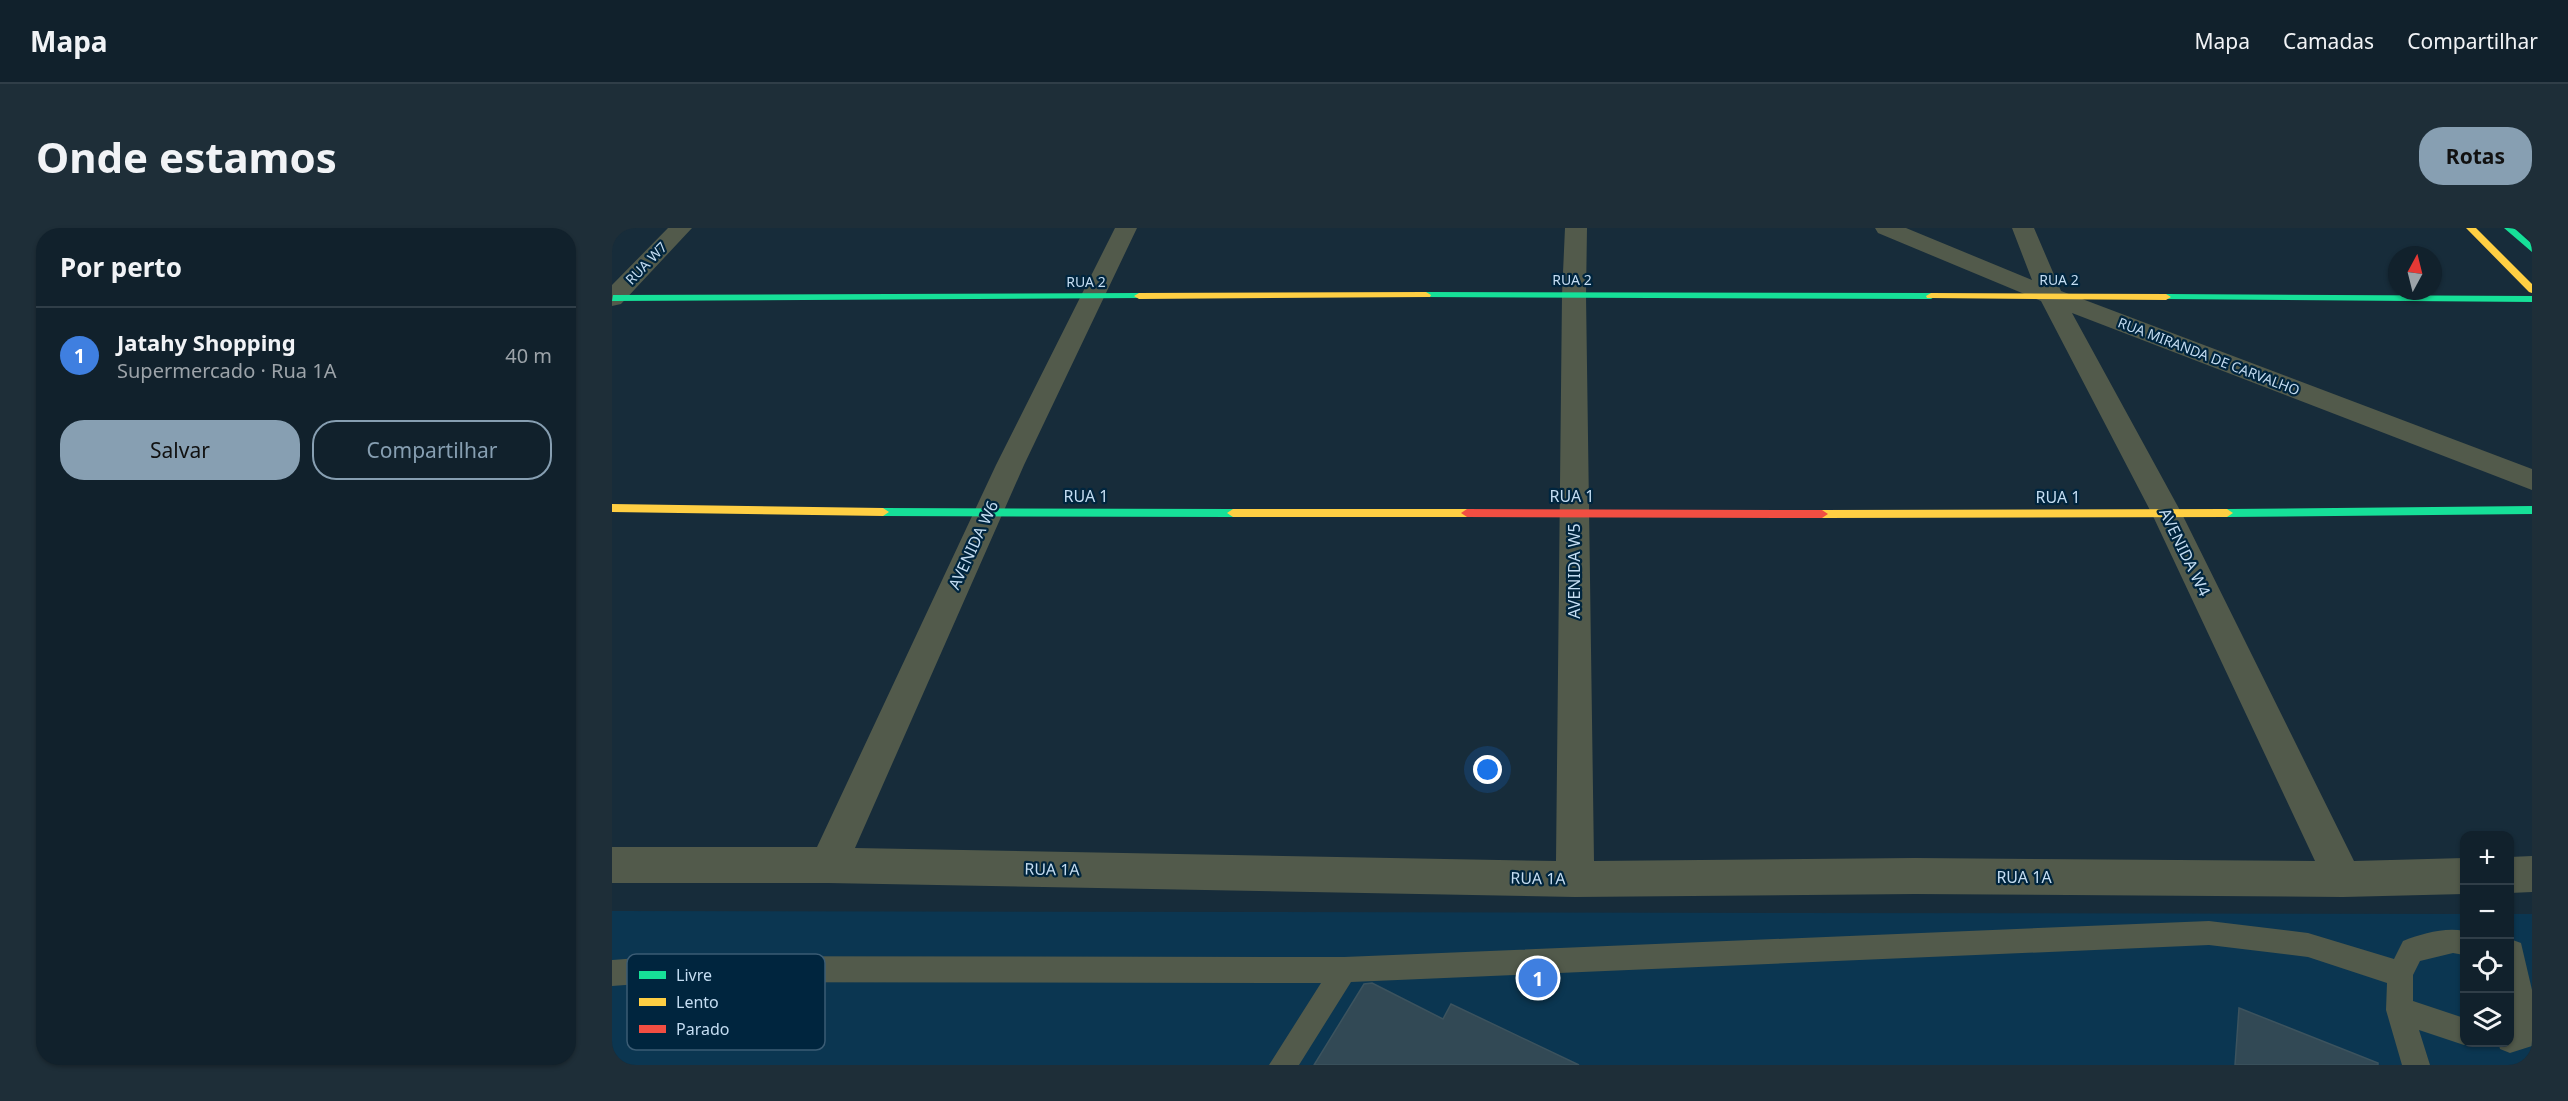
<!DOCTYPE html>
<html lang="pt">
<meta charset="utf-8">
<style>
body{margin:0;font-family:"Noto Sans",sans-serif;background:#1e2e38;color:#f1f3f6}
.controls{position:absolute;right:18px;bottom:18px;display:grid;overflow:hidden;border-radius:12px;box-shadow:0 2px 4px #0004}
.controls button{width:54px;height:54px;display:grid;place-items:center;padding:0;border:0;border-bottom:2px solid #303e48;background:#11212c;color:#f1f3f6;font:30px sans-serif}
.compass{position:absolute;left:1776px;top:18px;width:54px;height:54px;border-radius:50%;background:#11212c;box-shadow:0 2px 4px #0004;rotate:7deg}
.you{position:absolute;left:876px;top:542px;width:21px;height:21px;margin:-15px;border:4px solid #fff;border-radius:50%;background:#1a73e8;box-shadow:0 0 0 9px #1a73e833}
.badge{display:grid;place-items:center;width:39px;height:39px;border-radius:50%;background:#879fb2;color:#fff;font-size:20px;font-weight:700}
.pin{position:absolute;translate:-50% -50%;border:3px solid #fff;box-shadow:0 2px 6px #0006}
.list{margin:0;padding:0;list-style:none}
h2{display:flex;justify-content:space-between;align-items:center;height:78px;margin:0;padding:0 24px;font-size:26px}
h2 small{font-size:20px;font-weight:400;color:#9ca3a9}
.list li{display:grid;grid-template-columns:39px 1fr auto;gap:18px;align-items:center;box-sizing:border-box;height:96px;padding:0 24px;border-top:2px solid #303e48}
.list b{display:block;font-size:22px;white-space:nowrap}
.list p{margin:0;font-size:20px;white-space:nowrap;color:#9ca3a9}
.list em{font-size:20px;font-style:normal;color:#9ca3a9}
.actions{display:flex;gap:12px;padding:18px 24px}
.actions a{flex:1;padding:14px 0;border:2px solid #879fb2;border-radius:24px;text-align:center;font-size:21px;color:#879fb2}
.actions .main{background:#879fb2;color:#111}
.icon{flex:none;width:33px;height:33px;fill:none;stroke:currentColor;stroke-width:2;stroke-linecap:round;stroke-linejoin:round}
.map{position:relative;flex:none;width:1920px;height:837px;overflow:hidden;border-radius:24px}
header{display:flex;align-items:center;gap:36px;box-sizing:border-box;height:84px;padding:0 30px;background:#11212c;border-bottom:2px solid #303e48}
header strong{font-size:28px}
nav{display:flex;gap:33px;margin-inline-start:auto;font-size:21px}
.intro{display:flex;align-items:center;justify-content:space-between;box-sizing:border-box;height:144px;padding:0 36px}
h1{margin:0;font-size:42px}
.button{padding:15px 27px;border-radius:24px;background:#879fb2;color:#111;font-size:21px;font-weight:700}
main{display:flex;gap:36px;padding:0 36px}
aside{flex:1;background:#11212c;border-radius:24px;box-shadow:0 2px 4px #0004}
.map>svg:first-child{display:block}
.built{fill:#0b3651}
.building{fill:#324955;stroke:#3c535e;stroke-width:1.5}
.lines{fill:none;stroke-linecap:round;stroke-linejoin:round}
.lane{fill:#525a4b;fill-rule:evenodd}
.street{fill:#525a4b;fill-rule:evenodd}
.fast{fill:#16e098;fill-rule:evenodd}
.slow{fill:#ffcf43;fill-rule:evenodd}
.jam{fill:#f24e42;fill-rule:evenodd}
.labels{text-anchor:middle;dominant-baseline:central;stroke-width:4.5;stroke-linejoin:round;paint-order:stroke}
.far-street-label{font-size:14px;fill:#c4ddf2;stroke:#00253e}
.street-label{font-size:16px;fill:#c4ddf2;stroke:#00253e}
.key{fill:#00253e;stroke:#3b5c74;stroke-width:1.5}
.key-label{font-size:16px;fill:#c4ddf2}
</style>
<header>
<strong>Mapa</strong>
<nav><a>Mapa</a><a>Camadas</a><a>Compartilhar</a></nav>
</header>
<div class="intro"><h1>Onde estamos</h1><a class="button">Rotas</a></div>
<main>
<aside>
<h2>Por perto<small></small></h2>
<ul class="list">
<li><span class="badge" style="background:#3f7fe0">1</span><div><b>Jatahy Shopping</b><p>Supermercado · Rua 1A</p></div><em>40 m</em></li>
</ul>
<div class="actions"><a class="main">Salvar</a><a>Compartilhar</a></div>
</aside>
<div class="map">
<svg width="1920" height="837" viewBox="0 0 1920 837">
<rect width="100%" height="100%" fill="#172c3a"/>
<path class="built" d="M0,683L1852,686V814H1898V686H1920V837H0Z"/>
<path class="building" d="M760,755L831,791L839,776L967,837H702L752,756Z
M1627,780L1766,835V837H1623Z"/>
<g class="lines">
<path class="lane" d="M1597,693L1696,705L1782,731L1791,713C1809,706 1833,699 1852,703V727L1841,725L1808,733L1801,747V773L1852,790V814H1857L1852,817L1807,802L1818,837H1790L1774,782L1775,755L1696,729L1597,717L739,754L687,837H657L709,755L53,754L0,758V732L53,728L732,729Z
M1898,711L1909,715L1920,762V818L1898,825L1888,821L1886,814H1898V798L1900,797L1898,784Z"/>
<path class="street" d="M56,0H80L9,76L0,78V57Z
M503,0H525L412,237L243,620L944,633L950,67L953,0H975L974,67L982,633L1303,630L1703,633L1540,286L1429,73L1266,5L1263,0H1294L1420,52L1400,0H1422L1449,63L1920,241V262L1460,85L1570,286L1742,633L1852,630V666L1731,669L1303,666L963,669L216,655H0V619H205L384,237Z
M1920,628V664L1898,665V629Z"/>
<path class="fast" d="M1892,0H1902L1920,16V24Z
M814,64L1319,65L1324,68L1319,71L810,69L809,67Z
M527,65L531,66V70L0,73L1,67Z
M1554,66L1920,68V74L1550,71V67Z
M1920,278V286L1615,289L1609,285L1615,281Z
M271,280L621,281L627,285L621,289L271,288L265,284Z"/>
<path class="slow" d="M1854,0H1864L1920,56V65L1917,64Z
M814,64L819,67L818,69L527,71L522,68L527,65Z
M1319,65L1554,66L1559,69L1554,72L1315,70L1314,68Z
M0,276L271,280L277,284L271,288L0,284Z
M621,281H855L861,285L855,289H621L615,285Z
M1615,281L1621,285L1615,289L1210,290L1204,286L1210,282Z"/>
<path class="jam" d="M855,281L1210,282L1216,286L1210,290L855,289L849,285Z"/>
</g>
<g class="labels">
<g class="far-street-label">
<text transform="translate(34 35) rotate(-46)">RUA W7</text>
<text x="960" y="51">RUA 2</text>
<text x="1447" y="51">RUA 2</text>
<text x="474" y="53">RUA 2</text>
<text transform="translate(1597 128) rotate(21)">RUA MIRANDA DE CARVALHO</text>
</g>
<g class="street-label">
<text x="474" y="268">RUA 1</text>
<text x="960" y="268">RUA 1</text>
<text x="1446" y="269">RUA 1</text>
<text transform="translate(361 317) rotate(-65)">AVENIDA W6</text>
<text transform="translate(1573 324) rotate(64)">AVENIDA W4</text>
<text transform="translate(962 343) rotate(-90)">AVENIDA W5</text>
<text transform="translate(440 641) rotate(1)">RUA 1A</text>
<text x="1412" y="649">RUA 1A</text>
<text transform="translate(926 650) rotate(1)">RUA 1A</text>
</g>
</g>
<rect x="15" y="726" width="198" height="96" rx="9" class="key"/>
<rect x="27" y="743" width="27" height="8" fill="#16e098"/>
<rect x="27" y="770" width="27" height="8" fill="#ffcf43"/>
<rect x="27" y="797" width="27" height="8" fill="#f24e42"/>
<g class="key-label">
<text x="64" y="753">Livre</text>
<text x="64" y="780">Lento</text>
<text x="64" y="807">Parado</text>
</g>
</svg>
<div class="controls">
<button>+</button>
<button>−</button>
<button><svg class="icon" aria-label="locate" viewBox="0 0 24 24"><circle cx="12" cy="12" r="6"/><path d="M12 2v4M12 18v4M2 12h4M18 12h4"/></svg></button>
<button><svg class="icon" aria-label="layers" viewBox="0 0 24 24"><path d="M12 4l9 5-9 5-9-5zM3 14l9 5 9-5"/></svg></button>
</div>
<svg class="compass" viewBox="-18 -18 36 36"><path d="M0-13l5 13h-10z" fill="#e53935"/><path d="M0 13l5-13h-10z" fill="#9ca3a9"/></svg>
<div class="you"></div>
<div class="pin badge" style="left:926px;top:750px;background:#3f7fe0">1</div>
</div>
</main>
